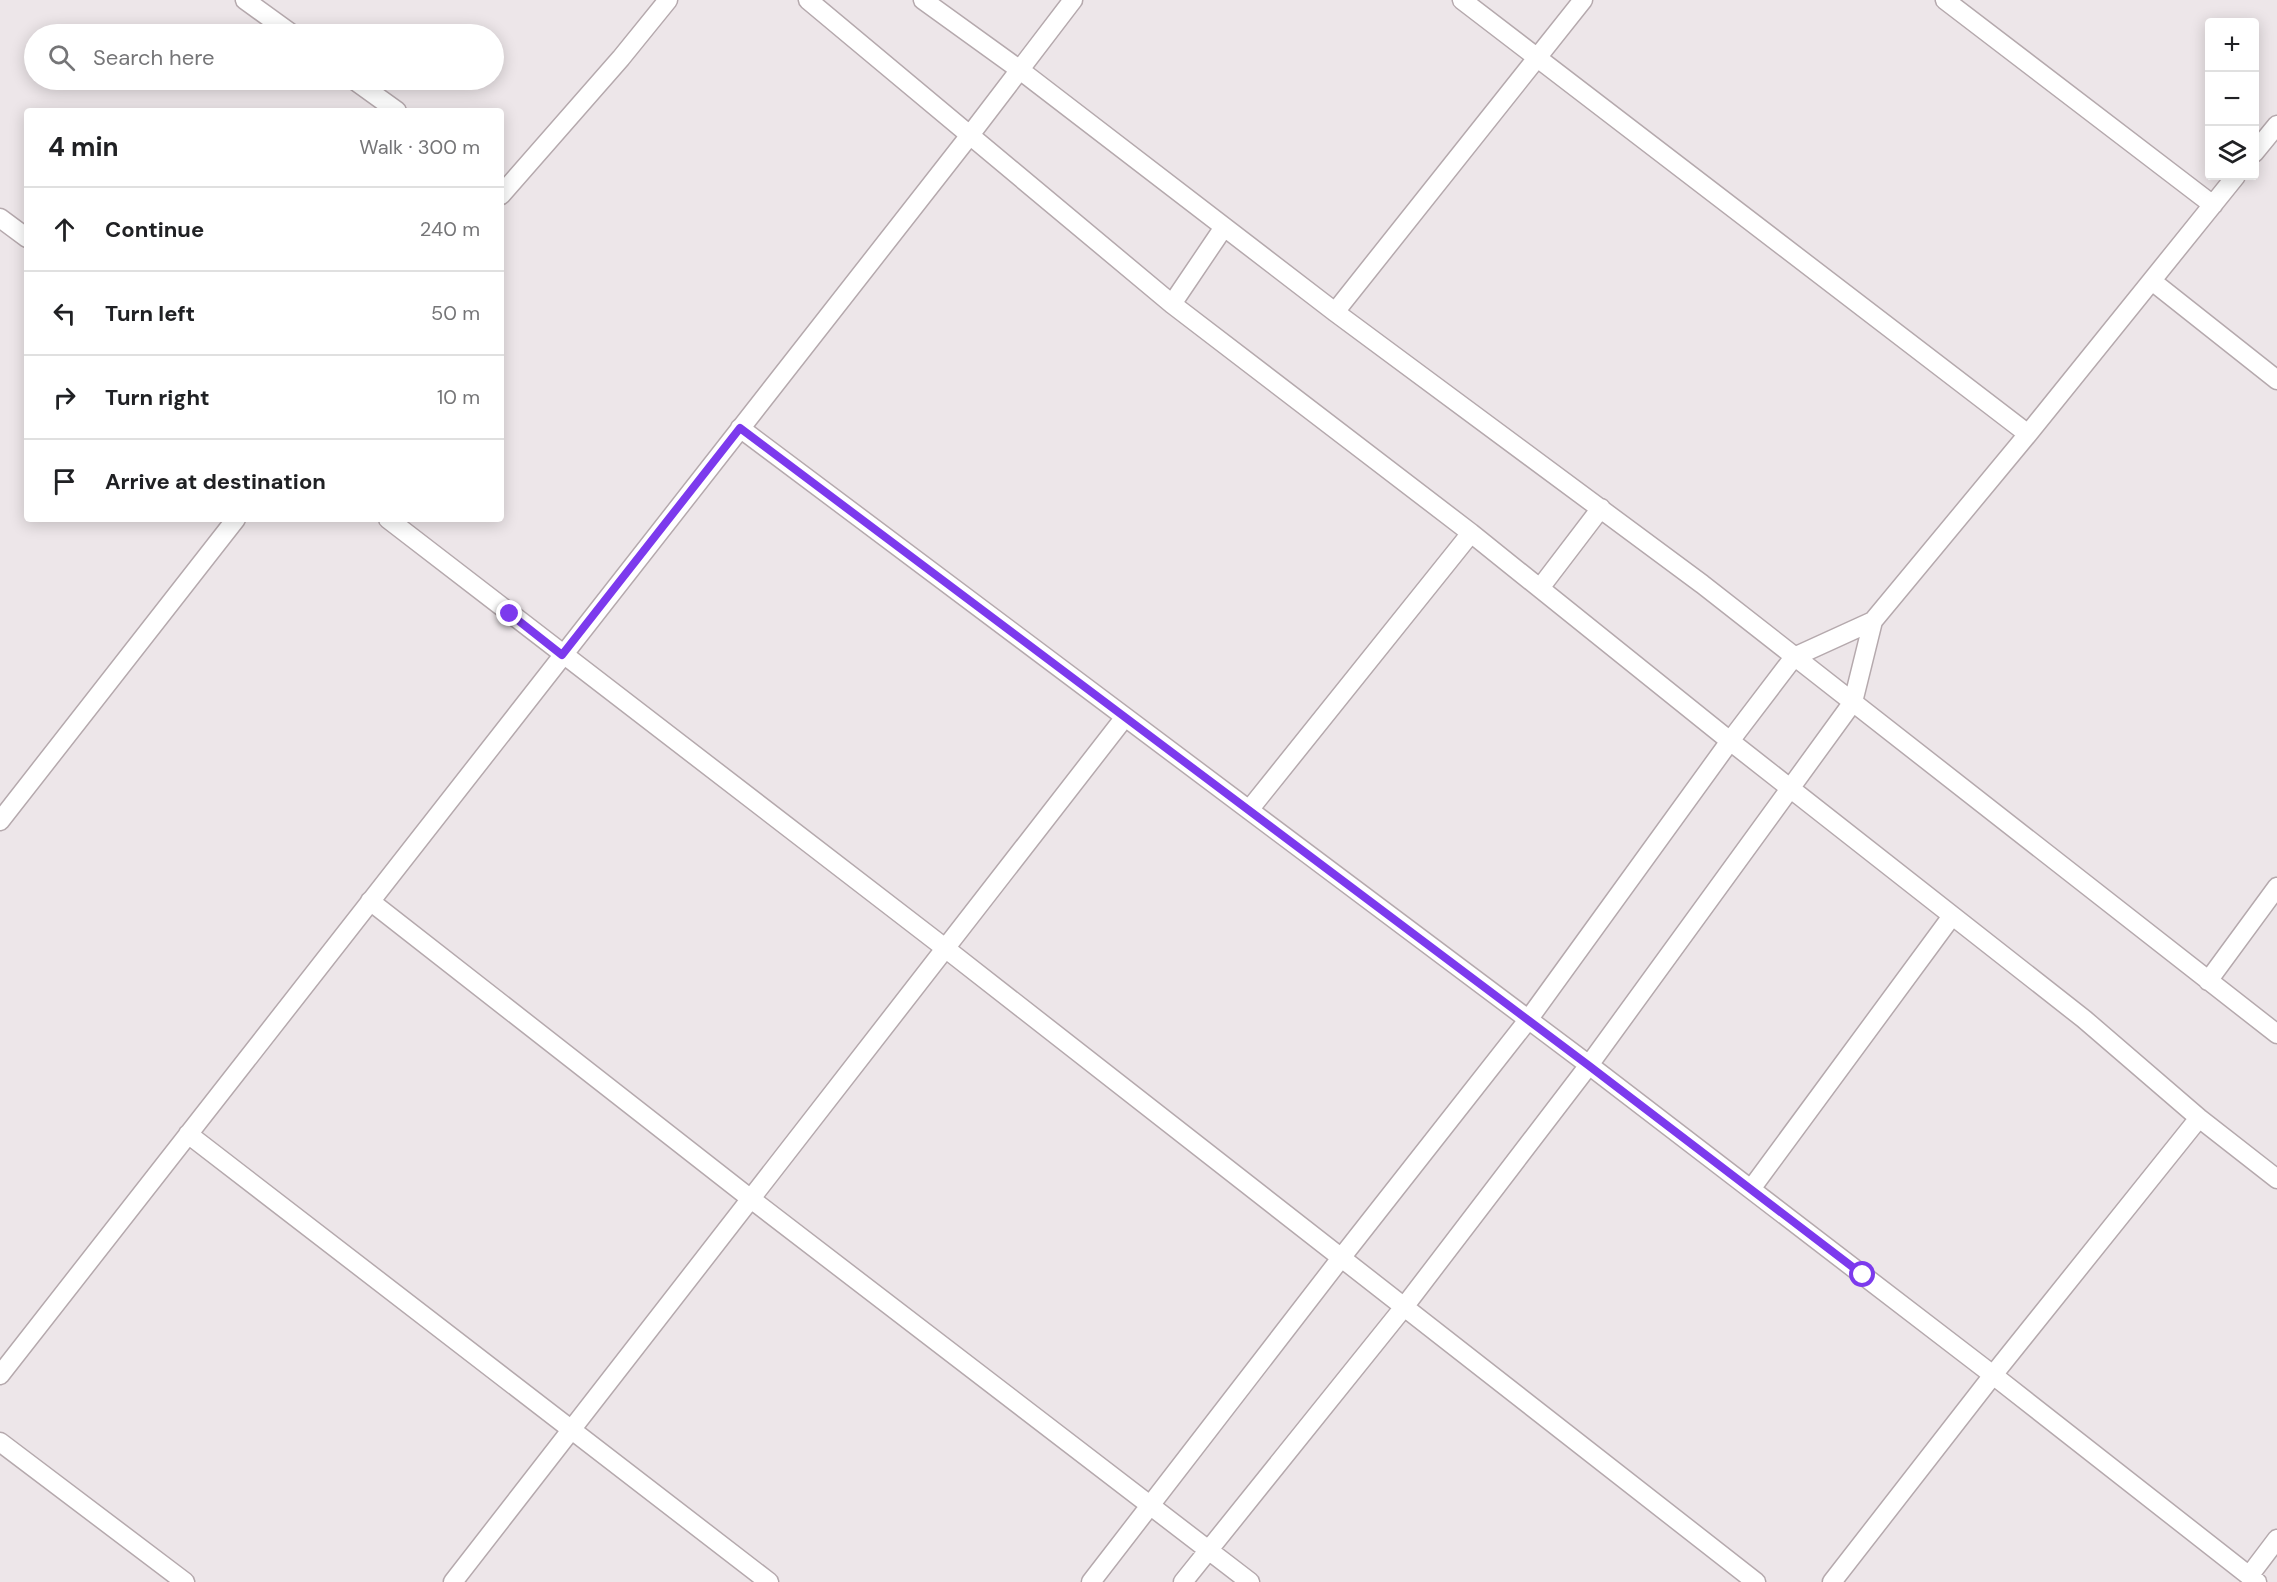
<!DOCTYPE html>
<meta charset="utf-8">
<style>
body{margin:0;font-family:"DM Sans",sans-serif;background:#f2f2f2;color:#202124}
.controls{position:absolute;right:18px;top:18px;display:grid;overflow:hidden;border-radius:6px;box-shadow:0 3px 15px #0003}
.controls button{width:54px;height:54px;display:grid;place-items:center;padding:0;border:0;border-bottom:2px solid #e0e0e0;background:#fff;color:#202124;font:30px sans-serif}
.stop{position:absolute;width:18px;height:18px;margin:-14px;border:4px solid #7c3aed;border-radius:50%;background:#fff}
.stop.end{background:#7c3aed;border-color:#fff;box-shadow:0 2px 6px #0008}
.list{margin:0;padding:0;list-style:none}
h2{display:flex;justify-content:space-between;align-items:center;height:78px;margin:0;padding:0 24px;font-size:26px}
h2 small{font-size:20px;font-weight:400;color:#757577}
.list li{display:grid;grid-template-columns:39px 1fr auto;gap:18px;align-items:center;box-sizing:border-box;height:84px;padding:0 24px;border-top:2px solid #e0e0e0}
.list b{display:block;font-size:22px;white-space:nowrap}
.list em{font-size:20px;font-style:normal;color:#757577}
.icon{flex:none;width:33px;height:33px;fill:none;stroke:currentColor;stroke-width:2;stroke-linecap:round;stroke-linejoin:round}
.map{position:relative;flex:none;width:2277px;height:1582px;overflow:hidden}
.search{position:absolute;background:#fff;box-shadow:0 3px 15px #0003;left:24px;top:24px;width:480px;height:66px;display:flex;align-items:center;gap:15px;box-sizing:border-box;padding:0 21px;border-radius:33px;color:#757577;font-size:22px}
.panel{position:absolute;background:#fff;box-shadow:0 3px 15px #0003;left:24px;top:108px;width:480px;height:414px;border-radius:6px}
.map>svg:first-child{display:block}
.lines{fill:none;stroke-linecap:round;stroke-linejoin:round}
.minor-casing{stroke:#b5a9ad;stroke-width:21}
.minor{stroke:#fff;stroke-width:18}
.route{stroke:#7c3aed;stroke-width:8}
</style>
<div class="map">
<svg width="2277" height="1582" viewBox="0 0 2277 1582">
<rect width="100%" height="100%" fill="#ede6e9"/>
<g class="lines">
<defs>
<path id="minor" d="M245,0L292,34
M808,0L1172,304L1471,533L1730,741L2084,1019L2199,1118L2277,1179
M923,0L1020,70L1335,312L1702,584L2277,1034
M1462,0L2028,434
M1945,0L2213,205
M354,80L397,111
M2254,153L2277,125
M501,195L621,58L668,0
M0,218L27,238
M2152,281L2277,380
M1172,304L1224,227
M1335,312L1583,0
M740,428L1589,1065L1993,1375L2257,1582
M388,519L945,948L1756,1582
M1540,588L1601,508
M1249,810L1471,533
M0,821L236,519
M370,901L751,1199L1250,1582
M2208,981L2277,887
M188,1134L769,1582
M1751,1189L1952,916
M0,1375L970,135L1073,0
M0,1442L185,1582
M2249,1576L2277,1539
M453,1582L1125,717
M1091,1582L1341,1258L1528,1020L1730,741L1794,657L1873,621
M1183,1582L1404,1307L1589,1065L1853,702L1873,621L2028,434L2236,176
M1832,1582L1993,1375L2199,1118"/>
</defs>
<use href="#minor" class="minor-casing"/>
<use href="#minor" class="minor"/>
</g>
<g class="lines">
<path class="route" d="M510,614L562,655L740,428L1588,1065L1863,1275"/>
</g>
</svg>
<div class="controls">
<button>+</button>
<button>−</button>
<button><svg class="icon" aria-label="layers" viewBox="0 0 24 24"><path d="M12 4l9 5-9 5-9-5zM3 14l9 5 9-5"/></svg></button>
</div>
<div class="stop" style="left:1863px;top:1275px"></div>
<div class="stop end" style="left:510px;top:614px"></div>
<div class="search"><svg class="icon" aria-label="search" viewBox="0 0 24 24"><circle cx="10" cy="10" r="6"/><path d="M15 15l6 6"/></svg>Search here</div>
<section class="panel">
<h2>4 min<small>Walk · 300 m</small></h2>
<ul class="list">
<li><svg class="icon" aria-label="ahead" viewBox="0 0 24 24"><path d="M12 20V5M6 11l6-6 6 6"/></svg><div><b>Continue</b></div><em>240 m</em></li>
<li><svg class="icon" aria-label="left" viewBox="0 0 24 24"><path d="M17 20v-9H6M10 6l-5 5 5 5"/></svg><div><b>Turn left</b></div><em>50 m</em></li>
<li><svg class="icon" aria-label="right" viewBox="0 0 24 24"><path d="M7 20v-9h11M14 6l5 5-5 5"/></svg><div><b>Turn right</b></div><em>10 m</em></li>
<li><svg class="icon" aria-label="arrive" viewBox="0 0 24 24"><path d="M6 21V4h12l-3 4 3 4H6"/></svg><div><b>Arrive at destination</b></div></li>
</ul>
</section>
</div>
